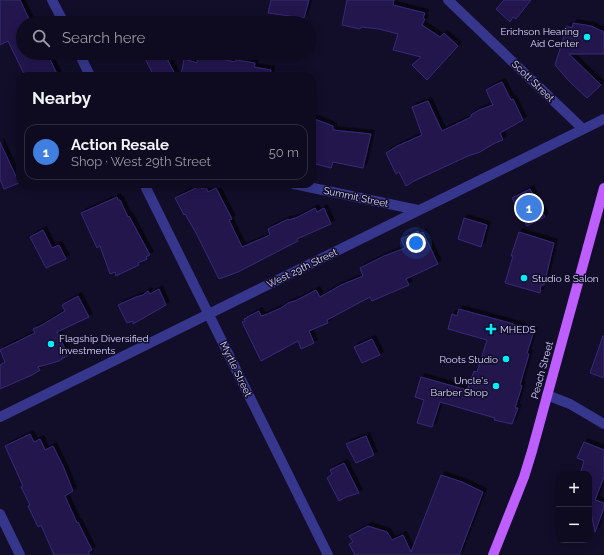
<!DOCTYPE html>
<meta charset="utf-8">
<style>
body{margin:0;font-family:Raleway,sans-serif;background:#171329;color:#f1f3f6}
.controls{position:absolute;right:12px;bottom:12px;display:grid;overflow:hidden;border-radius:8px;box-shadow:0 2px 10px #0003}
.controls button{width:36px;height:36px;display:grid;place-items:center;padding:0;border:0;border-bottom:1px solid #2e2b3e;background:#0e0a20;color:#f1f3f6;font:20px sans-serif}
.you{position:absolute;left:416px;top:243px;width:14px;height:14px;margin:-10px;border:3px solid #fff;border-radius:50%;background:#1a73e8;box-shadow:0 0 0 6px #1a73e833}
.badge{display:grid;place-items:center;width:26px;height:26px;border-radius:50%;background:#03edff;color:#fff;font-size:13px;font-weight:700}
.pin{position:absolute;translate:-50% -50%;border:2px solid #fff;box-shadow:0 1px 4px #0006}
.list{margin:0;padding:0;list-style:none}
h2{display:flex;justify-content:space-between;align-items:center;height:52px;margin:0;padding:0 16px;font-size:17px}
h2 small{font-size:13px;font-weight:400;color:#9b9aa5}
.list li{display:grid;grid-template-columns:26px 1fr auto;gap:12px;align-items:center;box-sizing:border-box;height:56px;margin:0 8px 8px;padding:0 8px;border:1px solid #2e2b3e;border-radius:12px}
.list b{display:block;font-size:15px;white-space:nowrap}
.list p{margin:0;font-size:13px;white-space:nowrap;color:#9b9aa5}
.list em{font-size:13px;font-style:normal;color:#9b9aa5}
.icon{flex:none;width:22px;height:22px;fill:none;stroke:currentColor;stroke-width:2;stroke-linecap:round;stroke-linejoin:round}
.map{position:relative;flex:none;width:604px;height:555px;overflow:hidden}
.search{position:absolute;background:#0e0a20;box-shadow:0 2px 10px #0003;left:16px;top:16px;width:300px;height:44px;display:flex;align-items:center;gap:10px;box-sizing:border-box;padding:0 14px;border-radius:22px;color:#9b9aa5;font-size:15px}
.panel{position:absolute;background:#0e0a20;box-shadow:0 2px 10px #0003;left:16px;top:72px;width:300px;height:116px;border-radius:12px}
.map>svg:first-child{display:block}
.building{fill:#22194d;stroke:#37297a;filter:url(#shadow)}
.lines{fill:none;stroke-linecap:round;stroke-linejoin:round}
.minor{stroke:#36368d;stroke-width:10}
.tertiary{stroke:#36368d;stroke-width:10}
.primary{stroke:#be5eff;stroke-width:10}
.poi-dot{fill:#03edff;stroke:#120e2a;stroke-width:1.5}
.labels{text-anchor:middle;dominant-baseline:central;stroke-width:3;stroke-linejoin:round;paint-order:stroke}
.poi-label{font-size:10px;fill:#dbd7ff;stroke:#120e2a;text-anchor:end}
.street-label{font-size:10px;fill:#dbd7ff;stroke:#120e2a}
</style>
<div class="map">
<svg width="604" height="555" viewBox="0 0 604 555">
<defs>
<filter id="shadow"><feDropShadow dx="3.5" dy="-3.5" stdDeviation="0" flood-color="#0009"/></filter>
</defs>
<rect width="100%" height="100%" fill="#120e2a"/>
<path class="building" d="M0,0H20L31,23H23V53H47L58,76H25L8,41L0,45Z
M271,0H309L304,18L268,13Z
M347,0H394L393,5L425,13L423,18L425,19L422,25L440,37L444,33L458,46L427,80L412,65L421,57L393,50L398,34L379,29L361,27L360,29L342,25Z
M504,0H531L516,19L513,17L510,22L496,9Z
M573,23L591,26L604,32V54H569L601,85L587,98L570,82L555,65L567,26L572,28Z
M142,53H164L176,76H154Z
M198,54L235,62L236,60L255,63L254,67L271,70L270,76H181L184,59L197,63Z
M502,82L511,100L513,99L523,120L500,133L503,140L495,143L480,152L468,156L414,181L406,186L399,172L396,174L386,153L397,146L422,135L412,107L428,101L442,131L471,117V115L479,110L493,105L486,90L495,85Z
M312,118L333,126V130L371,134L363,168L333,162L331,168L312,163Z
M0,142L19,183L4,189L0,179Z
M200,186L202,189L206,187L208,192L216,188L232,219L229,220L242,247L270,235L268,229L288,219L289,220L295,218L294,219L315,208L317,212L324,208L331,224L297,239L298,241L238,272L219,279L196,233L185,214L184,215L175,198Z
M530,189L545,217L527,226L512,198Z
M117,197L118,200H120L128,217L129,216L150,255L146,257L147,259L138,263L139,265L116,276L115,272L110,274L100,246L97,248L81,213Z
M464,218L487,225L481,247L458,239Z
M43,230L52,248L59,245L66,259L46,268L30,237Z
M418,231L419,234L423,232L438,264L406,279L409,285L372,301L370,297L327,320L328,323L309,331L314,343L301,349L298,341L261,361L242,322L245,321L244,319L247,318V317L259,311L261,316L265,315L281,308L288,303L297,300L316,290L320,297L341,285L363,276L360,268L384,256L405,248L401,239Z
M519,232L554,243L544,285H541L540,293L505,283L513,256H511Z
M159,289L166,305L133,324V321L127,323L118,305L136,297L143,295L148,291L150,294Z
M78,296L89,317L57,332L68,355L59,361L38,367L40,370L32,375L0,389V365L5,362L0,350L35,333L33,329L42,325L65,311L62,305Z
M459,309L510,323L522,327V328L534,331L527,353L529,354L520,385L522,386L515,408H518L512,424L494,420L495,418L440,402L432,427L417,423L424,400L415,397L421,377L467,390L474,371L477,372L487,340L448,329L452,314L457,316Z
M603,336H604V378L590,373Z
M372,339L380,355L362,363L354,347Z
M30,434L34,442L40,439L45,450L53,446L63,466L73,491L65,496L77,523L78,522L92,550L88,552L90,555H54L41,525L38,527L28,506L30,505L21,487L23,486L5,446Z
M366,436L374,455L356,463L346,444Z
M584,442L604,450V477L595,500L604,503V508L595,532L591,513L589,514V474H580L584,461L577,458Z
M344,463L359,493L346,497L339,501L327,478L332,474L330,470Z
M441,475L462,482L483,492L459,555H355L349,544L353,542L349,536L368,526L387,532L392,540L403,535L411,552Z"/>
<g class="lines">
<path class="minor" d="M52,0L64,23
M448,0L583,129
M79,53L90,76
M144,184L328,555
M294,184L418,210
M547,395L570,404L604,424
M0,514L20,555"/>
<path class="tertiary" d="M0,417L604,119"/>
<path class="primary" d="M493,555L524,477L532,451L604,188"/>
</g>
<g class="poi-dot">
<circle cx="587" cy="37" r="4"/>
<circle cx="524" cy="278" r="4"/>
<path d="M489 323h4v4h4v4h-4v4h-4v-4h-4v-4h4z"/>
<circle cx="51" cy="344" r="4"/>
<circle cx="506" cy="359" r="4"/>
<circle cx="496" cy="386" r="4"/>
</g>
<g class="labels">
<g class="poi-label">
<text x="579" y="31">Erichson Hearing<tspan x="579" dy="12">Aid Center</tspan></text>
<text x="532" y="278" text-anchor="start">Studio 8 Salon</text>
<text x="500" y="329" text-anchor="start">MHEDS</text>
<text x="59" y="338" text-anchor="start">Flagship Diversified<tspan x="59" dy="12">Investments</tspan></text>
<text x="498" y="359">Roots Studio</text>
<text x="488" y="380">Uncle's<tspan x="488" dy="12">Barber Shop</tspan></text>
</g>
<g class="street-label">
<text transform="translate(533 81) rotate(44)">Scott Street</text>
<text transform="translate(356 197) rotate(12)">Summit Street</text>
<text transform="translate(302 268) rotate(-26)">West 29th Street</text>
<text transform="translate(236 369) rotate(64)">Myrtle Street</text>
<text transform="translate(542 370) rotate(-75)">Peach Street</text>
</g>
</g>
</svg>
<div class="controls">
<button>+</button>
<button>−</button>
</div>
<div class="you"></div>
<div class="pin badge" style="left:529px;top:208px;background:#3f7fe0">1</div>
<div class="search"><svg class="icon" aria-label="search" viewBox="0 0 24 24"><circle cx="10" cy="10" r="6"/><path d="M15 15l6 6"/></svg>Search here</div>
<section class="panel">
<h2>Nearby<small></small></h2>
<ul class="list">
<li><span class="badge" style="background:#3f7fe0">1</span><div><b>Action Resale</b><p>Shop · West 29th Street</p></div><em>50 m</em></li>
</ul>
</section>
</div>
